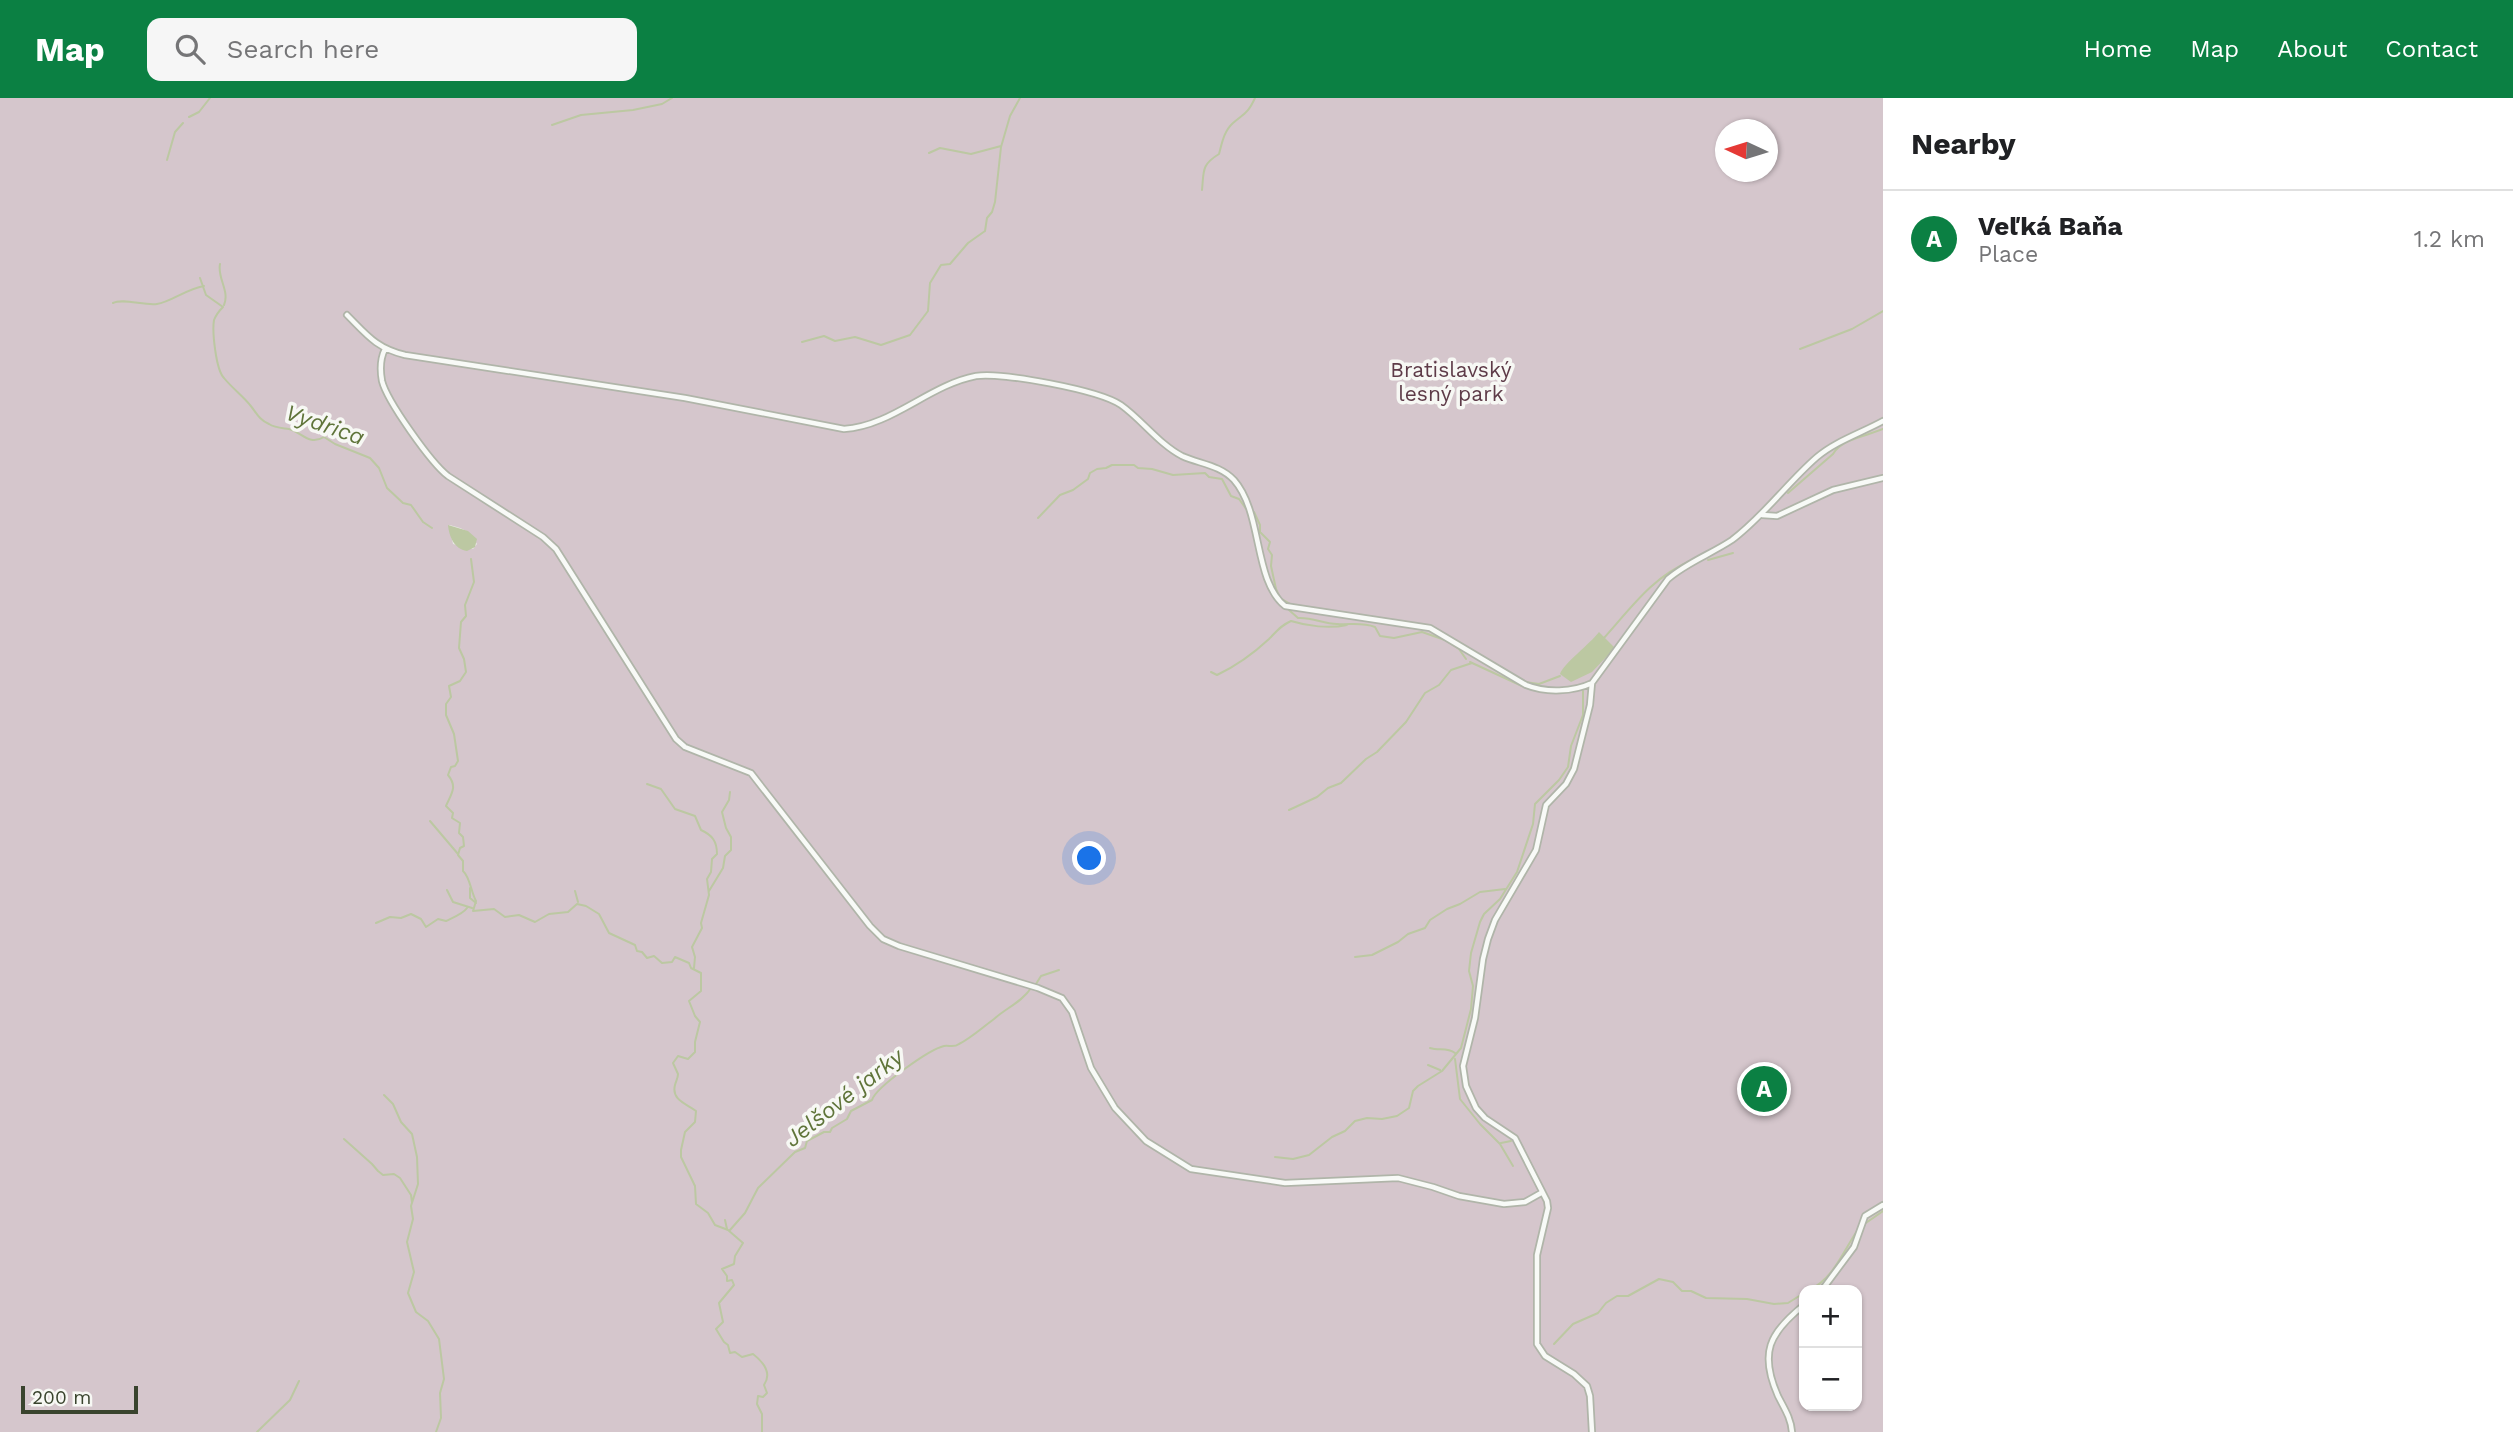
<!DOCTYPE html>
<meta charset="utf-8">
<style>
body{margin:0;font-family:"Work Sans",sans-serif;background:#f6f6f6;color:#202124}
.controls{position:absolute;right:21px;bottom:21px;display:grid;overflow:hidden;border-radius:14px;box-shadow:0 2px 5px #0004}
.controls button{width:63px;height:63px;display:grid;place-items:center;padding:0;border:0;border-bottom:2px solid #e0e0e0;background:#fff;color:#202124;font:35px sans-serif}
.compass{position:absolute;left:1715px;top:21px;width:63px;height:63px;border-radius:50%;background:#fff;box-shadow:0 2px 5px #0004;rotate:274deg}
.scale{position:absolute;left:21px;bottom:18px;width:117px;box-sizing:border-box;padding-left:7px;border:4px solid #39432d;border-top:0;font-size:19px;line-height:24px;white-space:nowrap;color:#39432d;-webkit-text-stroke:5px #f7f8f4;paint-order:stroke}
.you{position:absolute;left:1090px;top:761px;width:24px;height:24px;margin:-18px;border:5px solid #fff;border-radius:50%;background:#1a73e8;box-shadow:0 0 0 10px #1a73e833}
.badge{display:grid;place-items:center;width:46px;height:46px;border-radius:50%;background:#0b8043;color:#fff;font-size:23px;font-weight:700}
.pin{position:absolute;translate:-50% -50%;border:4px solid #fff;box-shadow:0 2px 7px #0006}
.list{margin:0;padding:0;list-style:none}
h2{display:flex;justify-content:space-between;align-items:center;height:91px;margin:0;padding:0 28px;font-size:30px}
h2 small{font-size:23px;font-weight:400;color:#757577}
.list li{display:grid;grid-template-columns:46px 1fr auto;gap:21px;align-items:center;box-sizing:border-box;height:98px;padding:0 28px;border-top:2px solid #e0e0e0}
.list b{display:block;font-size:26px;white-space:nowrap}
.list p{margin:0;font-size:23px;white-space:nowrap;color:#757577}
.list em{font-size:23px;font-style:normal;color:#757577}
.icon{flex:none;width:38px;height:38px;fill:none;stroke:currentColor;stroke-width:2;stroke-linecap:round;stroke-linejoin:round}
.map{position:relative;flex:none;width:1883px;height:1334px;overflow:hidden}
header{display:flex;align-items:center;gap:42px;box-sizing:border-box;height:98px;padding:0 35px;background:#0b8043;color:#fff}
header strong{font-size:33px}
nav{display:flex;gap:38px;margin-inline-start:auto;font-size:24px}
.search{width:490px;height:63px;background:#f6f6f6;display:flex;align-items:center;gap:18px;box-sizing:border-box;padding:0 24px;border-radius:14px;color:#757577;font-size:26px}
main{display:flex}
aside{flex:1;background:#fff}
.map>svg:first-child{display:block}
.green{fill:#d5c6cc;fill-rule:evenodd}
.water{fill:#bcc8a2}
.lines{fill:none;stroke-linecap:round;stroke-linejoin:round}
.stream{stroke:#bcc8a2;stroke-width:2}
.minor-casing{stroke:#b0b5a9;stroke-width:8}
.minor{stroke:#f8faf7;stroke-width:4.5}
.labels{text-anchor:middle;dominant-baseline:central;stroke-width:7;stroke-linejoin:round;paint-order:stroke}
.park-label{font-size:21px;fill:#5e3b48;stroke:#f7f8f4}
.water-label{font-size:23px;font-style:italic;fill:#5f7439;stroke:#f7f8f4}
</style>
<header>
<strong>Map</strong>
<div class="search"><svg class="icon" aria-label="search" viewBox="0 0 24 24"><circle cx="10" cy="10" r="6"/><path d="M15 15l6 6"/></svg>Search here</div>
<nav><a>Home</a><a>Map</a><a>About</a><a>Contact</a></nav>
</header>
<main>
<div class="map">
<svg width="1883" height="1334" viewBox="0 0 1883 1334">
<rect width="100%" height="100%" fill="#e8ebe4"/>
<path class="green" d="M0,0H1883V1334H0ZM1726,32H1768V74H1726ZM449,427C463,430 470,433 477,446L473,451L453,446ZM1804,1192H1857V1308H1804Z"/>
<path class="water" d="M448,427L468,433L477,441L475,449L467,453C454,451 449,438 448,427Z
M1599,534L1614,549L1611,554L1592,574L1571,584L1560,576C1564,565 1590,546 1599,534Z"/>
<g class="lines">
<path class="stream" d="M189,19L199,14L210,0
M552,27L581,17L633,12L662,6L672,0
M929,55L940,50L971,56L1001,48
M167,62L175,34L183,25
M1202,92C1204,73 1201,67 1219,56C1222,45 1224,33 1233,25C1245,15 1248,15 1255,0
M220,166C217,180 230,193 224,207
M200,180L206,197L223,209C219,213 216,217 214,222C212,234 216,272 224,280C232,290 243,298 250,307C256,314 259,322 269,326C275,330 283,330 289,331C303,335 309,348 324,339L335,346L370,360L379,370L387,390L403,405L411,407L423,424L432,430
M113,205C123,200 145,208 157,206C171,204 186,191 204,188
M802,244L824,238L835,243L855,239L881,247L910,237L928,213L930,185L941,167L950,166L968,145L985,133L987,120L992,114L995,104L1001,49L1010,18L1020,0
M1800,251L1852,231L1883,213
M1788,395L1833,356C1841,341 1867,338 1883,331
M1254,414L1260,427V434L1270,444L1268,451L1272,457L1271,468L1276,491L1280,500L1292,507
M1038,420L1060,397L1073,392L1088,381L1090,375L1097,371L1106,370L1112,367H1134L1138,370L1152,371L1173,377L1205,375L1209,379L1222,381L1231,398L1239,401L1247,412
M471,461L474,484L465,507L466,518L461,524L459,550L464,561L466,574L460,583L449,588L451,599L446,606V617L454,636L458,663L455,668L451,669L448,677C458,689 451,696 446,708L453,715L452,720L460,725L459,735L463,739L464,748L460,750L458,757L463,763V773C470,779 471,794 476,803L473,813L494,811L505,819L519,817L535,824L549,816L568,814L577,806L586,808L599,816L609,835L635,847L637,853L642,854L647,860L654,858L662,865L672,864L675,859L689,865L691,870L701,875V893L689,903L695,918L700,924L695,944V954L688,961L678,958L673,965L678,976C678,980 676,983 675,987C671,1002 687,1006 696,1013L695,1024L685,1034L681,1052V1059L695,1088L696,1106L708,1115L715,1127L728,1132L743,1145L735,1158L734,1166L722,1171L727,1178V1183L732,1182L734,1187L719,1205L723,1224L716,1231L724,1244L728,1247L730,1255L735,1254L742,1259L753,1256C762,1263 773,1274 764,1287L767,1295L763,1299L758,1298L757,1306L762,1316V1334
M1708,462L1733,455
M1289,512L1298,520C1313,519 1323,526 1337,526C1350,527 1362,524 1375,529L1380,538L1394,540L1422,534L1445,542L1459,551L1466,561
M1603,541C1632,509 1651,480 1692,462
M1470,564L1522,588
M1211,574L1217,577C1236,568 1254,555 1269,541C1277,533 1280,528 1291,523C1307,528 1329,531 1347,527
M1525,584L1539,586L1560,578
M647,686L661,691L675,711L695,718L701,732C712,737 717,743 717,756L712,761L711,774L707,781L709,797L701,825L702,830L692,849L695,859L694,870
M1289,712L1317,699L1328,690L1341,685L1366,661L1377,654L1406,624L1425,595L1439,587L1451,572L1472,565
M430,723L458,756
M470,790V800L476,805
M447,792L453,804L472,810
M575,793L578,804
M709,793L723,770L725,758L731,752V739L726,730L722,714L729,702L730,694
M376,825L390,819L401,820L411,816L421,821L426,829L438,821L446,823C452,820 463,816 467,810
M1355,859L1372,857L1398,844L1408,836L1425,830L1430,822L1447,811L1460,806L1480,794L1505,791
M1032,886H1036L1041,878L1059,872
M1430,950C1439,953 1447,949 1455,955
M1455,961L1460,1001L1480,1026L1500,1046L1513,1068
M1428,967L1440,972
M384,997L393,1006L401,1024L412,1036L417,1059L418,1086L411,1108L413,1121L407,1144L414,1174L408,1195L416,1214L428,1223L439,1241L444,1281L440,1295L441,1320L436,1334
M344,1041L372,1066L378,1073L383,1077L394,1076L400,1080L411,1097L412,1104
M1501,1045L1511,1043
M1275,1059L1293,1061L1309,1057L1332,1039L1345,1033L1355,1023L1367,1020L1382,1021L1397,1018L1409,1010L1413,993L1418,988L1442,973L1461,950L1471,911L1473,888L1469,873L1471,855L1480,824L1484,816L1500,801L1517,774L1533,726L1535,706L1559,682L1568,669L1571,648L1583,617V593
M725,1122L727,1131
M1863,1127L1883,1113
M730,1132L745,1115L758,1090L795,1054L805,1050L807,1043L824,1034H830L832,1030L847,1021L851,1013L872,1002C876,989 930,951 944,948C949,947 954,950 959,946C971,940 983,929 994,921C1006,910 1022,904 1031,890
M1809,1192C1834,1181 1844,1151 1859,1130
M1554,1246L1573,1226L1598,1215L1606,1205L1617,1198H1628L1659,1181L1673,1184L1682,1193H1691L1706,1200L1747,1201L1774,1206L1788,1205L1804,1195
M257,1334L290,1302L299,1283"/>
<defs>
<path id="minor" d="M347,217C367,237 376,250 405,257L685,300L844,331C892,328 929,287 976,278C1002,274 1099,292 1121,307C1142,322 1159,346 1182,358C1200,366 1220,367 1234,382C1263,415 1253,482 1285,508L1430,530L1526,587C1546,595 1573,594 1592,585L1668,481C1686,465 1711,456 1732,442C1764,418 1787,385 1817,359C1836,343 1861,335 1883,323
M385,251C380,261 380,272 382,283C387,303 431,365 448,378L543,439L556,451L676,641L685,649L751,675L870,828L883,841L899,848L1038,890L1062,900L1072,914L1091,970L1115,1010L1146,1043L1191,1071L1285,1085L1398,1080L1433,1089L1459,1098L1504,1106L1525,1104L1541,1095
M1762,417L1777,418L1833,392L1883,380
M1592,585L1590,607L1574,671L1566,686L1546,707L1536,752L1495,822L1488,841L1483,861L1475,920L1463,968L1466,988L1476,1010L1485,1020L1515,1040L1547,1103L1548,1110L1537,1157V1246L1545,1258L1574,1276L1587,1288L1590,1298L1592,1334
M1822,1192L1854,1149L1865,1118L1883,1107
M1792,1334C1791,1320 1784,1310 1778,1298C1759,1255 1769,1235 1804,1207"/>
</defs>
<use href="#minor" class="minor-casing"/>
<use href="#minor" class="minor"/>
</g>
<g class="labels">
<g class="park-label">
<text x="1451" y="271">Bratislavský<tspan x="1451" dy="24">lesný park</tspan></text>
</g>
<g class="water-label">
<text transform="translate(325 327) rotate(19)">Vydrica</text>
<text transform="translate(844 1000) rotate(-38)">Jelšové jarky</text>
</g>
</g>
</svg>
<div class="controls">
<button>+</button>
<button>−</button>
</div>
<svg class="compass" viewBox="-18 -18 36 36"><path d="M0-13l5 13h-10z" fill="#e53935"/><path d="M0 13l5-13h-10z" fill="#757577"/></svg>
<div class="scale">200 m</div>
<div class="you"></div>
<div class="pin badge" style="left:1764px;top:991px">A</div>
</div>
<aside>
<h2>Nearby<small></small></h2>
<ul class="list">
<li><span class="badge">A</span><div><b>Veľká Baňa</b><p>Place</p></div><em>1.2 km</em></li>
</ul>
</aside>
</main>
